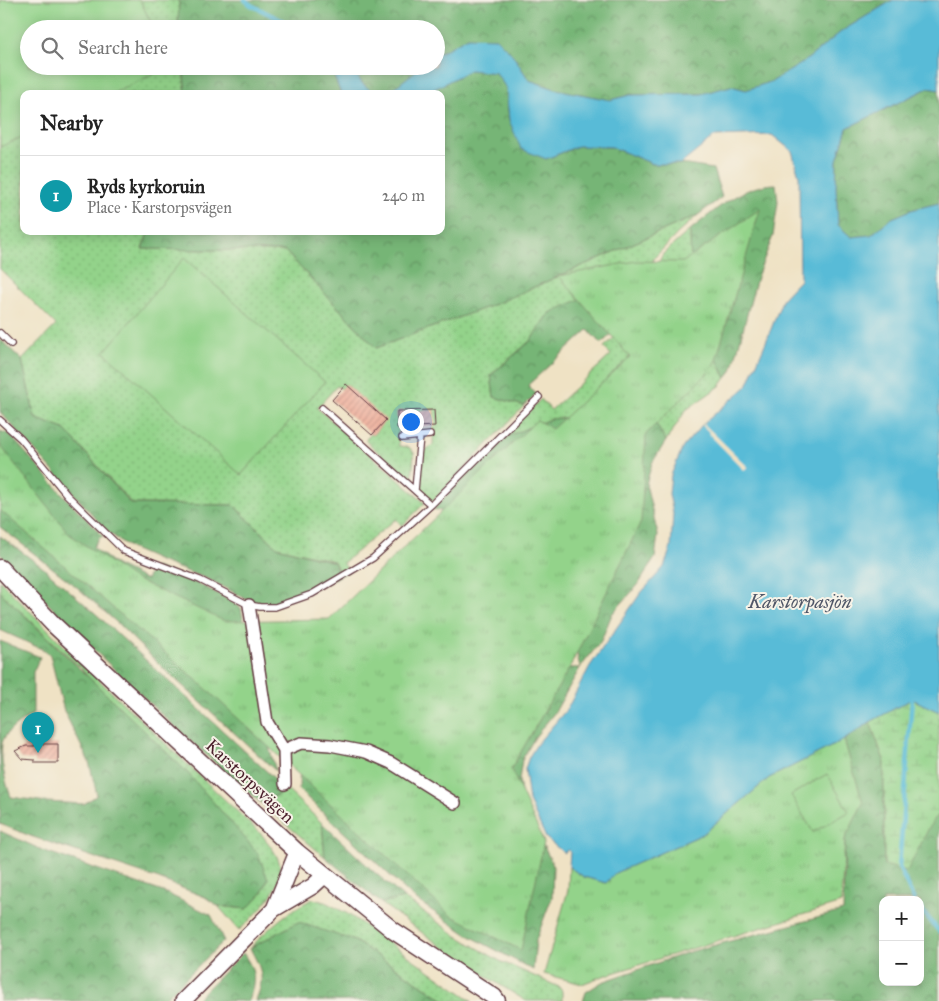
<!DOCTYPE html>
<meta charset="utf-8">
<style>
body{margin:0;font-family:"IM FELL Great Primer",serif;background:#f6f6f6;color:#222}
.controls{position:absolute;right:15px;bottom:15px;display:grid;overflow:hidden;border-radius:10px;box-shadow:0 2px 12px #0003}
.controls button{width:45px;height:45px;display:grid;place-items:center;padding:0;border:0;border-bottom:1px solid #e0e0e0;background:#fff;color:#222;font:25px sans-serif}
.you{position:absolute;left:410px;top:421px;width:18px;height:18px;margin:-12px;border:4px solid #fff;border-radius:50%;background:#1a73e8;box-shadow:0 0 0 8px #1a73e833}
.badge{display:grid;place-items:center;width:32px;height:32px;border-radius:50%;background:#0f766e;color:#fff;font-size:16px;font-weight:700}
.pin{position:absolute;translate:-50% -41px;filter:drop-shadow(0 1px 2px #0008)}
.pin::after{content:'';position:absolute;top:26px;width:18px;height:15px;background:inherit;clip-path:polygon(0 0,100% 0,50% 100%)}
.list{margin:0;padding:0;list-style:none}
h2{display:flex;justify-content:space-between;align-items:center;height:65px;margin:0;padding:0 20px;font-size:21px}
h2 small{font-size:16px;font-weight:400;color:#767676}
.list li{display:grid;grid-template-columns:32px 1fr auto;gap:15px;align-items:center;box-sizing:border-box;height:80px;padding:0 20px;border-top:1px solid #e0e0e0}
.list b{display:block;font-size:19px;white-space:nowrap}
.list p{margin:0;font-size:16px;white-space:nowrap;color:#767676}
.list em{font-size:16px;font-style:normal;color:#767676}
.icon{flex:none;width:28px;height:28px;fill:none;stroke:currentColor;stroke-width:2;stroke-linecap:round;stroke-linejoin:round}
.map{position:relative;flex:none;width:939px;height:1001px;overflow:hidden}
.search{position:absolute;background:#fff;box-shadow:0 2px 12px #0003;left:20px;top:20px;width:425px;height:55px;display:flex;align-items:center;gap:12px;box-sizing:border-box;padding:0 18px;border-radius:28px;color:#767676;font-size:19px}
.panel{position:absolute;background:#fff;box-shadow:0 2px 12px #0003;left:20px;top:90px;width:425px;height:145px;border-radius:10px}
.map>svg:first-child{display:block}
.grass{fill:url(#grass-dots);stroke:#6e795a}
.forest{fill:url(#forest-crowns);stroke:#606a50;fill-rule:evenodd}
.wetland{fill:url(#wetland-marsh);stroke:#6e795a}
.park{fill:url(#park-tufts);stroke:#6e795a}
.garden{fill:#93d38a;stroke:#6e795a}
.water{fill:#59bbd7;stroke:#526d81}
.pier{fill:#efe2c4}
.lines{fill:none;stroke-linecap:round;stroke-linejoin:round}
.stream{stroke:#59bbd7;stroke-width:4.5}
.building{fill:url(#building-hatch)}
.service-casing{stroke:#633c42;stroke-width:8}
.minor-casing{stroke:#633c42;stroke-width:14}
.tertiary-casing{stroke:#633c42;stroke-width:18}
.secondary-casing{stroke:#633c42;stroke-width:19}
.service{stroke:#fff;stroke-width:5.5}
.minor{stroke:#fff;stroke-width:11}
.tertiary{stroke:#fff;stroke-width:15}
.secondary{stroke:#fff;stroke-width:16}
.labels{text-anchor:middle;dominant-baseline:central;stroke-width:4;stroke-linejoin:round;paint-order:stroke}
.street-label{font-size:18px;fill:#4a1f2b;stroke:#f7f3e8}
.water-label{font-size:19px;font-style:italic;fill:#4f5667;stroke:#f7f3e8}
</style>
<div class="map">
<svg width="939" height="1001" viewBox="0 0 939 1001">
<defs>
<pattern id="grass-dots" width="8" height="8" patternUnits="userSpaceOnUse" patternTransform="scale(1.25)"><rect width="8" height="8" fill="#93d38a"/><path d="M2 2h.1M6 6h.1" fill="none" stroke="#80b577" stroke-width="1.8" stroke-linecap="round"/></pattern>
<pattern id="forest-crowns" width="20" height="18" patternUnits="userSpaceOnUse" patternTransform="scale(1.25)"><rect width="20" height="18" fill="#76b576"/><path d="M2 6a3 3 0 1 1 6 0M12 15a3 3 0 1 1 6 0" fill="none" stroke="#639361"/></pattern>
<pattern id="wetland-marsh" width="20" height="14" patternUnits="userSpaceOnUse" patternTransform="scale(1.25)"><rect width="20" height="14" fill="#93d38a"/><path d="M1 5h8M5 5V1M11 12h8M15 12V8" fill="none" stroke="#80b577"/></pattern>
<pattern id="park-tufts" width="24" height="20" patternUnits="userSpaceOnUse" patternTransform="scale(1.25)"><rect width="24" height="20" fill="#93d38a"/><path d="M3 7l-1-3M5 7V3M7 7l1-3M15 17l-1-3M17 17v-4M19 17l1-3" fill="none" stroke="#80b577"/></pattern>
<pattern id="building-hatch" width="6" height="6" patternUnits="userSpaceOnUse" patternTransform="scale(1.25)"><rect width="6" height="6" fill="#eeaa96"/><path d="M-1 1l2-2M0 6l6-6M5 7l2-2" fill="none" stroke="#c38a7b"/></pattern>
</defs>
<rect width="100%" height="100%" fill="#f7f3e8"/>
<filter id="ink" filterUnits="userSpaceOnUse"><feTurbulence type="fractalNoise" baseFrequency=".02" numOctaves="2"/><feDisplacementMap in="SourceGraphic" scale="10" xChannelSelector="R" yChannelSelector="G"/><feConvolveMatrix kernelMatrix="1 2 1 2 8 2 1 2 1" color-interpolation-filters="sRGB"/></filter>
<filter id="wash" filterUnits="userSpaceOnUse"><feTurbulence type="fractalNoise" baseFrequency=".0096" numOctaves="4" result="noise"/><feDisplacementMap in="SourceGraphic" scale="20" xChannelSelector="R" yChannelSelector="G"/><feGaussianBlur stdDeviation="1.12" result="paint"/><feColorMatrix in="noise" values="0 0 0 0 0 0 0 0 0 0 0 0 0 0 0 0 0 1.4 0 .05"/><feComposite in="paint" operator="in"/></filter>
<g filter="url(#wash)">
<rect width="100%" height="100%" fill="#efe2c4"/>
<path class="grass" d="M0,0H179L178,29H29V66H183L186,94H24V231H149L142,249L285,251L376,348L498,303L698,215L678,233L654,258L622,324L550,313L530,341L491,375L494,397L524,406L432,502L420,491L422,455L423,452L433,445L434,410L397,412L399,446L409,447L414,453L412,483L365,440L371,434L373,435L385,420L346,384L342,389L337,386L317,408L425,503L402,526L396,519L343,563L349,571L340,576L334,561L277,547L233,505L132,504L64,429L35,418L22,360L56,325L0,269Z
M690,230L692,309L726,378L720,386L686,410L666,441L648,412L550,419L503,438L541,399L551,410L611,355L604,347L626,327L663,254Z
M0,581L85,667L262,835C269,844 276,852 279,862C287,886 255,916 239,930L218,906L247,909L82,669L0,592Z
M287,790L322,823L325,857L261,803Z
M404,898L457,936L500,961L559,987L562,991V1001H526L463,962L381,903Z
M313,899L325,902L348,914L473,1001H446L355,941L298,923L250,948C269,928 288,910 313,899Z"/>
<path class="forest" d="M179,0H893L842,31L804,62L773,81L746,90L731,86L701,94L630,95L610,100L555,89L529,80L512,54L442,51L436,55V29H178Z
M183,66H330L341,94H186Z
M350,66H422C413,74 387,99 374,93C364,88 357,75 350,66Z
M470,70L497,73L506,88L509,120L546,159L578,146L612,147L653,164H681L713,169L722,197L698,215L559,276L498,303L376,348L285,251L142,249L149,231H441V94H425Z
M928,88L939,90V203L911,210L890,219L871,235L851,237L838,225L836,187L837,160L847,128Z
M776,184L778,202L773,236L757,277L732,371L726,378L692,309L690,230C716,210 741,185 776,184Z
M605,288L622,324L601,344L588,330L528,385L536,394L524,406L494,397L491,375L530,341L550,313Z
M0,339L22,360L35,418L64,429L131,504L233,505L277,547L334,562L340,576L302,594L273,604L250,601L210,580L157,560L130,548L108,532L0,412Z
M649,412L666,441L652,463L646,484L658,535L655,558L638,585L612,614L601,641L580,668L555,712L535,737L522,760L519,780L523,804L553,865L552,897L536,940L533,970L468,935L415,899L299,790L300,751L542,667L580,668L569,615L459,516L433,509L503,438L550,419Z
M0,431L9,434L68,500L103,536L99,538L93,547L116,565L146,580L151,570L155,567C186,577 214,590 241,608L267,740L276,771L162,667L115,621L78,588L0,527Z
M0,536L41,566L95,613L287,790L261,803C169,725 83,641 0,554Z
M0,592L185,770L257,852L268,879L262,893L247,909L218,906L205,897L159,879L33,837L0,824V641L40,657L33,672V714C23,720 5,731 2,743C0,761 5,780 11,797L47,802L84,804L97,795L89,762L64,711L50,655L46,651L0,630Z
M870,722L884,760V865L939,815V1001H583L586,992L602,982L689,952L843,911L845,839L862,803L844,740ZM883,900H920V982H883Z
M322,823L372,870L404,898L381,903L325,857Z
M0,831L42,850L166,893L211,915L224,941L162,1001H0Z
M298,922L355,941L446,1001H256C265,976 262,971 250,948Z
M243,953C256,972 256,980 248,1001H195Z"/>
<path class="wetland" d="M912,699L939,712V815L933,820L907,871L884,865V760L870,722Z"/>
<path class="park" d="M760,209L714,367L646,434L641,522L571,665L511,769L544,842L521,950L450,915L201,684L0,510V445L69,534L133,578L224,621L329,619L537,420L552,429L630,357L559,276L636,261L683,262Z
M844,740L863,803L845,839L841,903L600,977L582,984L544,974L568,890L569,867L584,877L606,883L615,873L703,834L769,778Z"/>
<path class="garden" d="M4,0H140L154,29H29V66H170L112,94H24V136L0,147V2Z
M184,258L325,382L241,475L104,352Z
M827,774L849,812L813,832L791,795Z"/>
<path class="water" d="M893,0H939V90L928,88L847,128L837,160L836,187L838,225L851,237L871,235L890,219L911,210L939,203V712L912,699L870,722L844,740L769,778L703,834L615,873L606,883L584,877L569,867L570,851L568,850L564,853L546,838L529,801L525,769L529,757L537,744L567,709L590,666L640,594L664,567L671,547L673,513L669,494L671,475L683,447L702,425L747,386L768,337L783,298L800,280L799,176L792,151L772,135L714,137L681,164H653L612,147L578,146L546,159L521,149L509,120L506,88L496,73L470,70L425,94H379L394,88L422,66H436V55L468,37L496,38L512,54L529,80L555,89L610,100L630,95L701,94L731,86L746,90L773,81L804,62L842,31Z
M330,66H350L362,83L375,94H341Z"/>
<path class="pier" d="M704,424L748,467L744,470L708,433L709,432L702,425Z"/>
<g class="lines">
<path class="stream" d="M245,0L251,5L299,29
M912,699L899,867L914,900
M920,908L939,931"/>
</g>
<g id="blocks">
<path class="building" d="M346,384L386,420L372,435L332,400Z
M434,410L435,426L397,428V411Z
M35,744H58V763H35V760L22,759L15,751L26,746H35Z"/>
</g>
</g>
<g filter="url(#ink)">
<use href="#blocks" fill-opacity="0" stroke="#633c42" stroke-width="1"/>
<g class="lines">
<defs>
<path id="service" d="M0,333L11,344
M322,408L431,505
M0,420L21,439L67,495L124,551L200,580L249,605L260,607H275L312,594L373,558L431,505L539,397
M402,438L430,435
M415,490L420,436"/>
<path id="minor" d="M249,605L267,722L284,750L285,784
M284,750L301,743L330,745L366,752L391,763L455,803"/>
<path id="tertiary" d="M274,909L297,852
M183,1001L274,909L313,886L325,875"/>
<path id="secondary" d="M0,568L53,624L297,852L394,931L494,997L497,1001"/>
</defs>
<use href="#service" class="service-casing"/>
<use href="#minor" class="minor-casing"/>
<use href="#tertiary" class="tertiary-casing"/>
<use href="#secondary" class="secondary-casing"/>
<use href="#service" class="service"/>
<use href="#minor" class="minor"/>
<use href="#tertiary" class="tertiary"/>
<use href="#secondary" class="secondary"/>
</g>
</g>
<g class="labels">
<g class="street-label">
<text transform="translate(250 781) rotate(43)">Karstorpsvägen</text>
</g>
<g class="water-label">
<text x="800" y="601">Karstorpasjön</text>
</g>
</g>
</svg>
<div class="controls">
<button>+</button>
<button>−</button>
</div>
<div class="you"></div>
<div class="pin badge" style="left:38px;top:753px;background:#0f9aa8">1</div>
<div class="search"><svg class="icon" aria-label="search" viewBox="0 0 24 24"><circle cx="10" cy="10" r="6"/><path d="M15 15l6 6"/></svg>Search here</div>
<section class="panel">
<h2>Nearby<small></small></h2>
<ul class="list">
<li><span class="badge" style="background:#0f9aa8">1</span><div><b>Ryds kyrkoruin</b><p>Place · Karstorpsvägen</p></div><em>240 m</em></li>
</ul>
</section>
</div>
